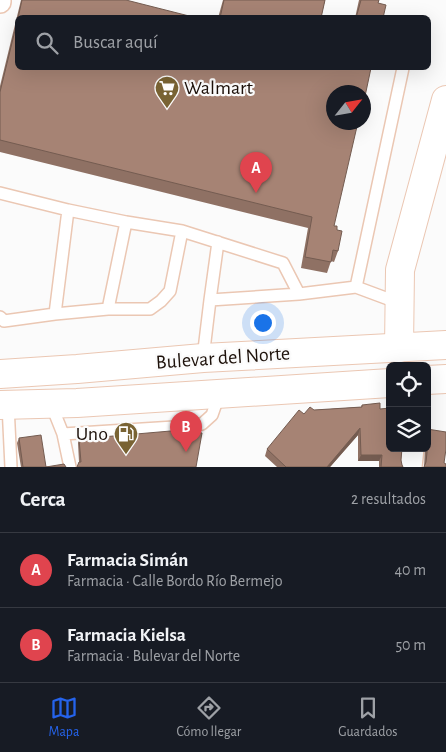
<!DOCTYPE html>
<html lang="es">
<meta charset="utf-8">
<style>
body{margin:0;font-family:"Alegreya Sans",sans-serif;background:#20242c;color:#f1f3f6}
.controls{position:absolute;right:15px;bottom:15px;display:grid;overflow:hidden;border-radius:8px;box-shadow:0 5px 20px #0002}
.controls button{width:45px;height:45px;display:grid;place-items:center;padding:0;border:0;border-bottom:1px solid #363941;background:#171b24;color:#f1f3f6;font:25px sans-serif}
.compass{position:absolute;left:326px;top:85px;width:45px;height:45px;border-radius:50%;background:#171b24;box-shadow:0 5px 20px #0002;rotate:59deg}
.you{position:absolute;left:262px;top:322px;width:18px;height:18px;margin:-12px;border:4px solid #fff;border-radius:50%;background:#1a73e8;box-shadow:0 0 0 8px #1a73e833}
.badge{display:grid;place-items:center;width:32px;height:32px;border-radius:50%;background:#2563eb;color:#fff;font-size:16px;font-weight:700}
.pin{position:absolute;translate:-50% -41px;filter:drop-shadow(0 1px 2px #0008)}
.pin::after{content:'';position:absolute;top:26px;width:18px;height:15px;background:inherit;clip-path:polygon(0 0,100% 0,50% 100%)}
.list{margin:0;padding:0;list-style:none}
h2{display:flex;justify-content:space-between;align-items:center;height:65px;margin:0;padding:0 20px;font-size:21px}
h2 small{font-size:16px;font-weight:400;color:#9ea1a6}
.list li{display:grid;grid-template-columns:32px 1fr auto;gap:15px;align-items:center;box-sizing:border-box;height:75px;padding:0 20px;border-top:1px solid #363941}
.list b{display:block;font-size:19px;white-space:nowrap}
.list p{margin:0;font-size:16px;white-space:nowrap;color:#9ea1a6}
.list em{font-size:16px;font-style:normal;color:#9ea1a6}
.icon{flex:none;width:28px;height:28px;fill:none;stroke:currentColor;stroke-width:2;stroke-linecap:round;stroke-linejoin:round}
.map{position:relative;flex:none;width:446px;height:467px;overflow:hidden}
.search{position:absolute;background:#171b24;box-shadow:0 5px 20px #0002;left:15px;right:15px;top:15px;height:55px;display:flex;align-items:center;gap:12px;box-sizing:border-box;padding:0 18px;border-radius:8px;color:#9ea1a6;font-size:19px}
.sheet{height:215px;background:#171b24}
nav{display:flex;justify-content:space-around;align-items:center;box-sizing:border-box;height:70px;border-top:1px solid #363941;background:#171b24;font-size:14px;color:#9ea1a6}
nav a{display:grid;justify-items:center;gap:2px}
nav .on{color:#2563eb}
.map>svg:first-child{display:block}
.lines{fill:none;stroke-linecap:round;stroke-linejoin:round}
.service-casing{stroke:#ebc7b3;stroke-width:14}
.minor-casing{stroke:#ebc7b3;stroke-width:24}
.secondary-casing{stroke:#ebc7b3;stroke-width:30}
.trunk-casing{stroke:#ebc7b3;stroke-width:30}
.service{stroke:#fff;stroke-width:11}
.minor{stroke:#fff;stroke-width:21}
.secondary{stroke:#fff;stroke-width:28}
.trunk{stroke:#fff;stroke-width:28}
.wall{fill:#8f7164}
.shaded-wall{fill:#745c51}
.building{fill:#a68374;stroke:#745c51}
.labels{text-anchor:middle;dominant-baseline:central;stroke-width:4.5;stroke-linejoin:round;paint-order:stroke}
.poi-label{font-size:20px;fill:#1d110a;stroke:#fbfbfb;text-anchor:start}
.street-label{font-size:20px;fill:#1d110a;stroke:#fbfbfb}
</style>
<div class="map">
<svg width="446" height="467" viewBox="0 0 446 467">
<rect width="100%" height="100%" fill="#fbfbfb"/>
<g class="lines">
<defs>
<path id="service" d="M0,193L68,210L126,222L182,231L283,263L299,294
M356,287L403,68
M210,300L299,294L356,287L399,303
M108,309L126,222
M55,314L68,210
M0,317L4,321L55,314L108,309H150L161,301L170,291L182,231
M203,358L210,300L218,242
M51,404L63,434L70,467
M8,405L11,467
M63,434L190,426L202,424L212,415L219,395"/>
<path id="minor" d="M0,2V0
M411,467L413,448"/>
<path id="secondary" d="M399,348L400,270L446,100"/>
<path id="trunk" d="M0,374L77,369L203,358L446,345
M427,380L446,379
M0,405L77,403L390,383"/>
</defs>
<use href="#service" class="service-casing"/>
<use href="#minor" class="minor-casing"/>
<use href="#secondary" class="secondary-casing"/>
<use href="#trunk" class="trunk-casing"/>
<use href="#service" class="service"/>
<use href="#minor" class="minor"/>
<use href="#secondary" class="secondary"/>
<use href="#trunk" class="trunk"/>
</g>
<path class="wall" d="M21,0H126L334,226L337,230L338,251L334,262L331,261L327,273L301,268L308,228L0,152V86Z
M223,0H325L321,18H218Z
M359,0H379L378,3L383,18H355Z
M362,405L380,409L403,467H379V461H358V435L330,467H277L265,456L267,449L304,414L314,410L361,407Z
M427,429L444,463L424,467L425,448H427Z
M19,438L46,467H21L17,443Z
M79,439L196,467L79,462L78,443Z"/>
<path class="shaded-wall" d="M360,428L358,435L330,467H327Z
M361,455H382L379,461H358Z"/>
<path class="building" d="M22,0H126L197,18H18Z
M224,0H325L321,18H220Z
M361,0H379L378,3L386,5L383,18H356Z
M18,18V68H371L364,101V92H334V122H358L334,226H337V230L342,231L338,251L333,250L331,262L305,257L312,217L0,140V92Z
M380,403V409L390,408V448H402L401,460L402,465L403,467H381L382,455H361L360,428L327,467H286L267,449L299,410L304,414L310,407L314,410L362,407V405Z
M427,429L446,432V449L444,463L446,464V467H424L426,462L428,443Z
M182,430L202,433L196,467H77L79,462H81L79,439Z
M41,435L46,467H23L19,438Z
M64,464L66,467H46Z"/>
<defs>
<symbol id="supermarket-pin" viewBox="-11 -11 22 30"><path d="M0 17L-7.5 6A9.5 9.5 0 1 1 7.5 6Z" fill="#796333" stroke="#fbfbfb"/><path d="M-6-5.5h2.5l.6 2H6L4.5 2H-2.5L-4.4-4H-6ZM-1.5 3.2a1.3 1.3 0 1 0 .1 0ZM3 3.2a1.3 1.3 0 1 0 .1 0Z" fill="#fff"/></symbol>
<symbol id="fuel-pin" viewBox="-11 -11 22 30"><path d="M0 17L-7.5 6A9.5 9.5 0 1 1 7.5 6Z" fill="#796333" stroke="#fbfbfb"/><path d="M-5.5-6h7V0h2V4h1.3V-2.5L3-4.5l.8-.8L6-3V5H2.5V1h-1V6h-7ZM-4.2-4.7v3.2H.2V-4.7Z" fill="#fff"/></symbol>
</defs>
<g fill-rule="evenodd">
<use href="#supermarket-pin" x="153" y="74" width="28" height="38"/>
<use href="#fuel-pin" x="112" y="420" width="28" height="38"/>
</g>
<g class="labels">
<g class="poi-label">
<text x="184" y="88">Walmart</text>
<text x="108" y="434" text-anchor="end">Uno</text>
</g>
<g class="street-label">
<text transform="translate(223 358) rotate(-4)">Bulevar del Norte</text>
</g>
</g>
</svg>
<div class="controls">
<button><svg class="icon" aria-label="locate" viewBox="0 0 24 24"><circle cx="12" cy="12" r="6"/><path d="M12 2v4M12 18v4M2 12h4M18 12h4"/></svg></button>
<button><svg class="icon" aria-label="layers" viewBox="0 0 24 24"><path d="M12 4l9 5-9 5-9-5zM3 14l9 5 9-5"/></svg></button>
</div>
<svg class="compass" viewBox="-18 -18 36 36"><path d="M0-13l5 13h-10z" fill="#e53935"/><path d="M0 13l5-13h-10z" fill="#9ea1a6"/></svg>
<div class="you"></div>
<div class="pin badge" style="left:256px;top:193px;background:#e0444e">A</div>
<div class="pin badge" style="left:186px;top:452px;background:#e0444e">B</div>
<div class="search"><svg class="icon" aria-label="search" viewBox="0 0 24 24"><circle cx="10" cy="10" r="6"/><path d="M15 15l6 6"/></svg>Buscar aquí</div>
</div>
<section class="sheet">
<h2>Cerca<small>2 resultados</small></h2>
<ul class="list">
<li><span class="badge" style="background:#e0444e">A</span><div><b>Farmacia Simán</b><p>Farmacia · Calle Bordo Río Bermejo</p></div><em>40 m</em></li>
<li><span class="badge" style="background:#e0444e">B</span><div><b>Farmacia Kielsa</b><p>Farmacia · Bulevar del Norte</p></div><em>50 m</em></li>
</ul>
</section>
<nav>
<a class="on"><svg class="icon" aria-label="map" viewBox="0 0 24 24"><path d="M3 6l6-2 6 2 6-2v14l-6 2-6-2-6 2zM9 4v14M15 6v14"/></svg>Mapa</a>
<a><svg class="icon" aria-label="directions" viewBox="0 0 24 24"><path d="M12 3l9 9-9 9-9-9zM9 14v-3h6M13 9l2 2-2 2"/></svg>Cómo llegar</a>
<a><svg class="icon" aria-label="saved" viewBox="0 0 24 24"><path d="M7 4h10v16l-5-4-5 4z"/></svg>Guardados</a>
</nav>
